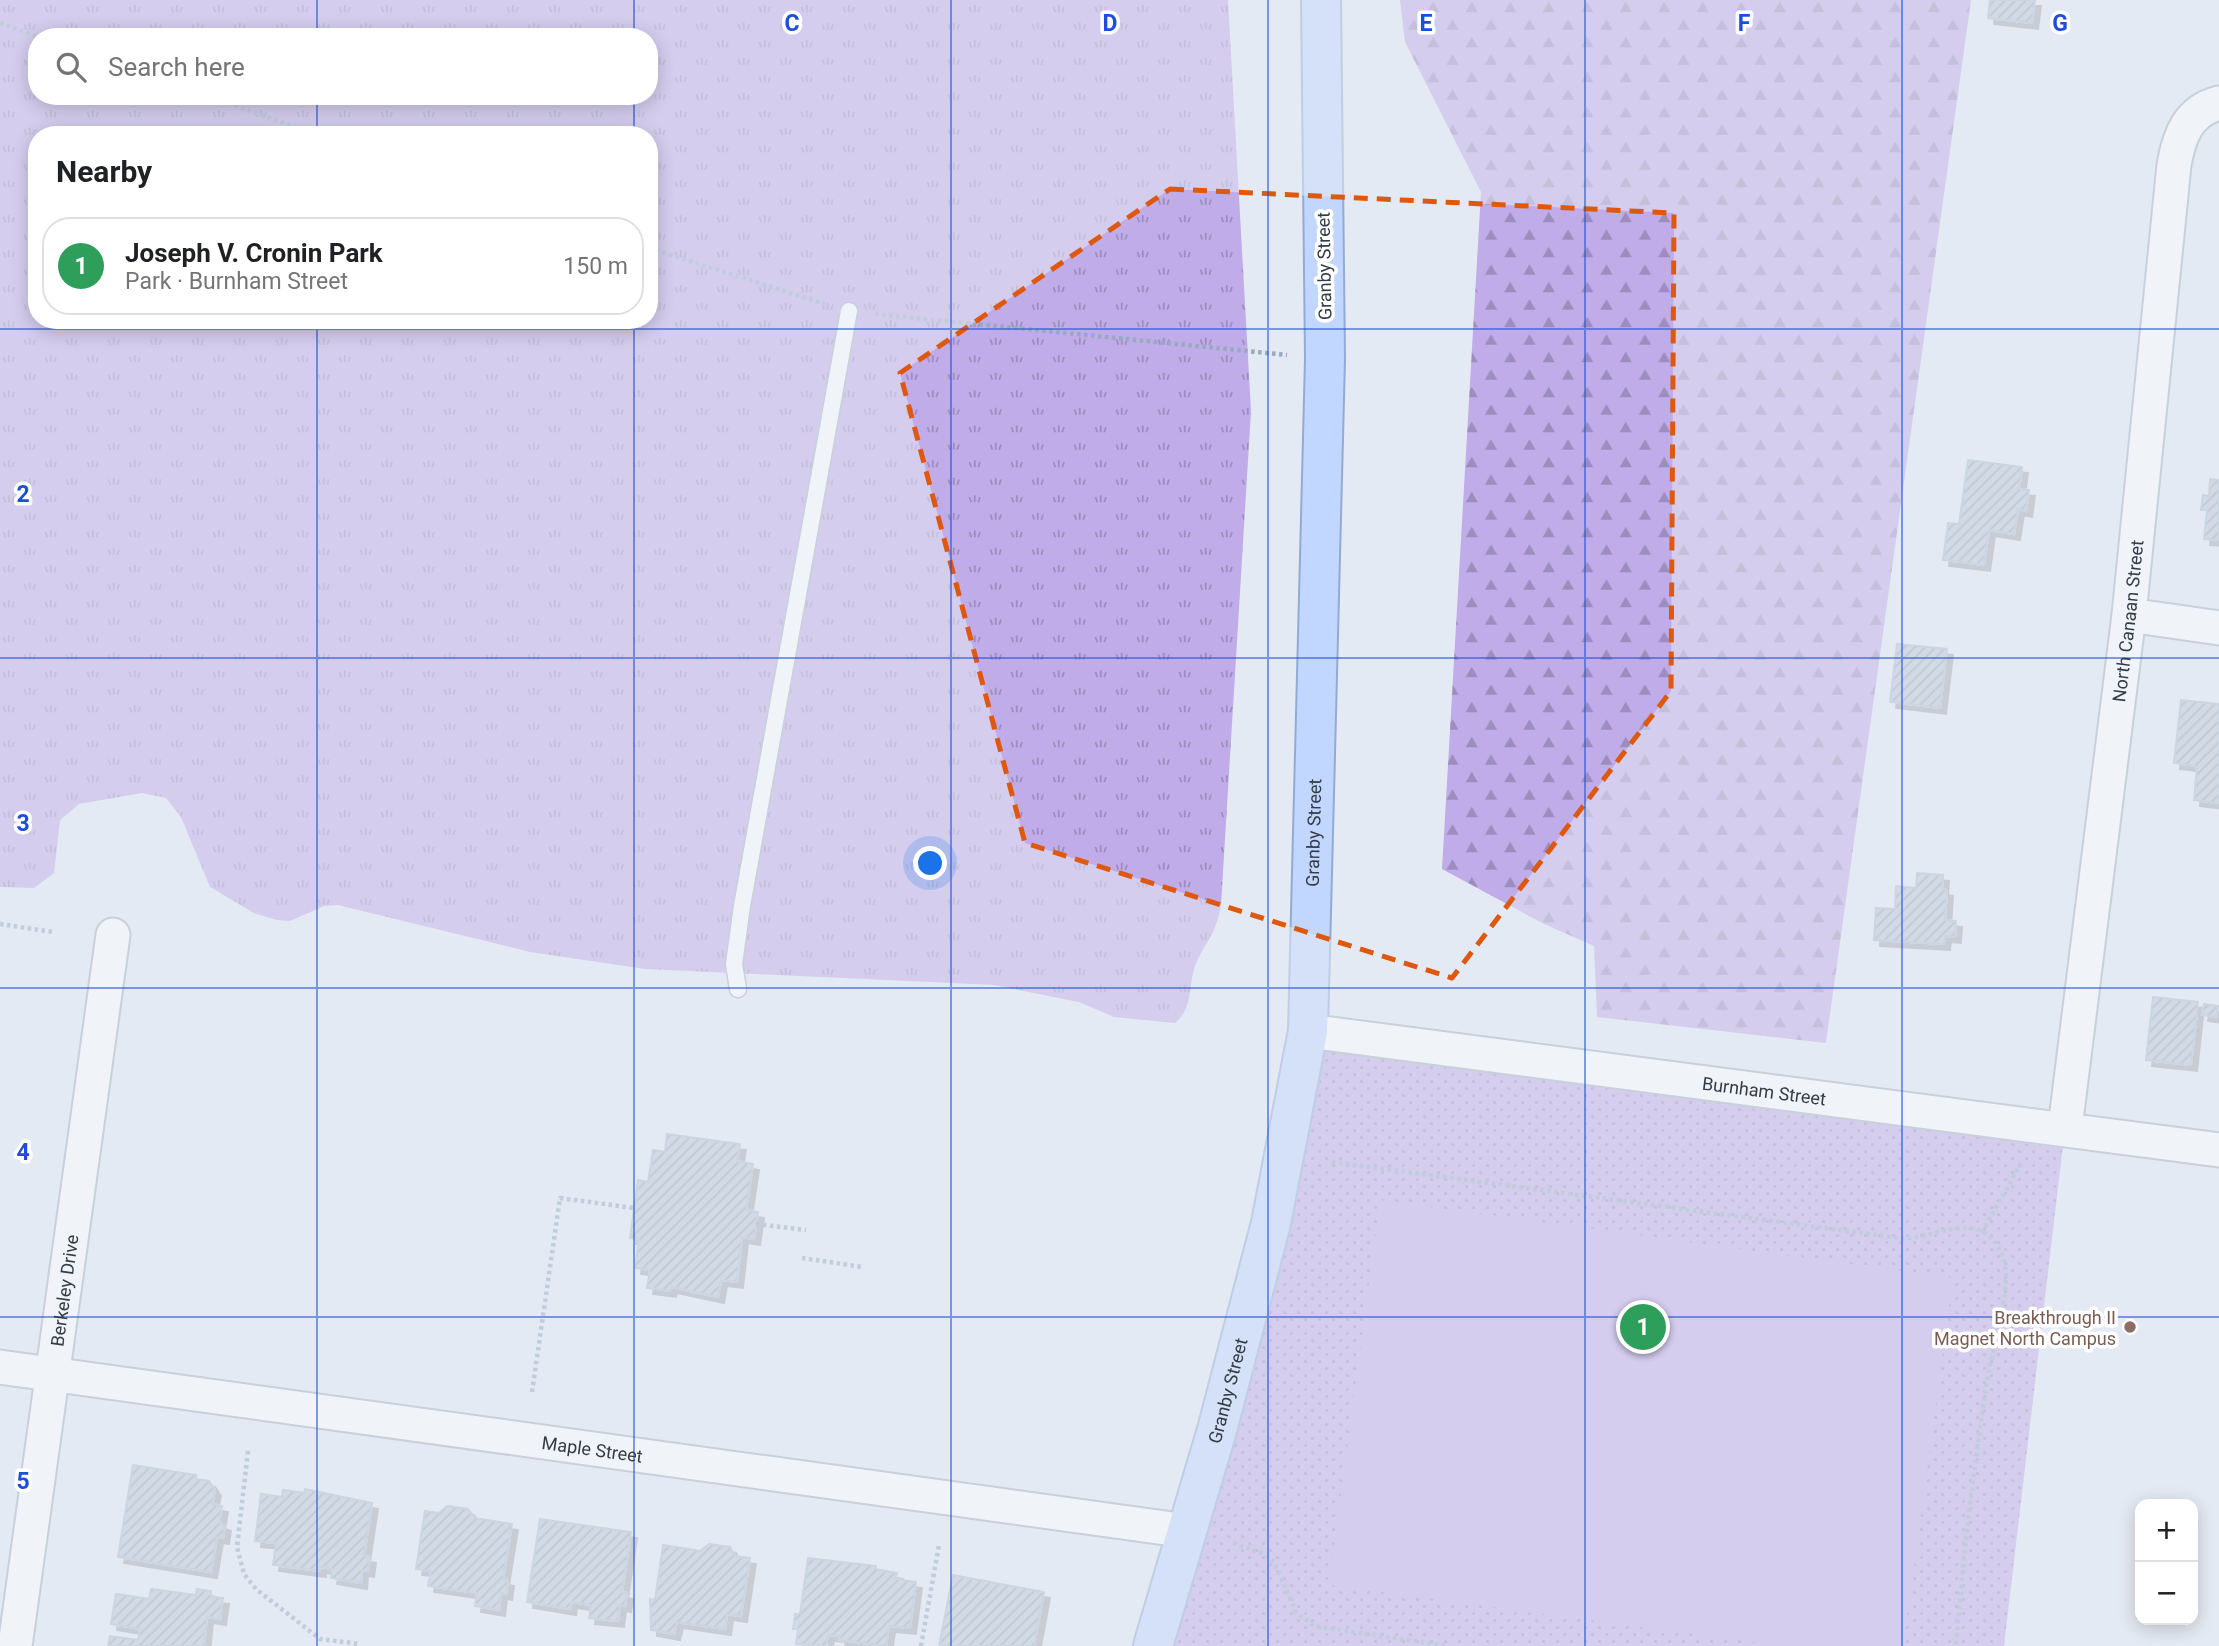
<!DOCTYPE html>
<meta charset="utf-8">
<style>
body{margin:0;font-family:Roboto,sans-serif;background:#f6f6f6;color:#202124}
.controls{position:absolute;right:21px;bottom:21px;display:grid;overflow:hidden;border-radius:14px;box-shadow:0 4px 18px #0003}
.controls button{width:63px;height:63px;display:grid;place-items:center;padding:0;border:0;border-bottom:2px solid #e0e0e0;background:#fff;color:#202124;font:35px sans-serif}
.you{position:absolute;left:931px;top:864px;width:24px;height:24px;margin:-18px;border:5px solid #fff;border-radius:50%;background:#1a73e8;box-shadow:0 0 0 10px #1a73e833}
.badge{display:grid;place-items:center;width:46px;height:46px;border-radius:50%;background:#2563eb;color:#fff;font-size:23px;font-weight:700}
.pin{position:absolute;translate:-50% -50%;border:4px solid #fff;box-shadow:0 2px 7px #0006}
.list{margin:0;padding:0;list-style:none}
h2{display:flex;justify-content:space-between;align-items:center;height:91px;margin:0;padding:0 28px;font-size:30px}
h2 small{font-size:23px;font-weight:400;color:#757577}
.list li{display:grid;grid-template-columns:46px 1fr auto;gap:21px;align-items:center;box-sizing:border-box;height:98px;margin:0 14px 14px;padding:0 14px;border:2px solid #e0e0e0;border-radius:28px}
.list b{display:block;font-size:26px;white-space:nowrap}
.list p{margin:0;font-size:23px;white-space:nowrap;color:#757577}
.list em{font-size:23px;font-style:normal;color:#757577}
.icon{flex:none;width:38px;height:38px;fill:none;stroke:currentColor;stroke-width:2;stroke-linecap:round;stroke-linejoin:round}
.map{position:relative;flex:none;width:2219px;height:1646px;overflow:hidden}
.search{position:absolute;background:#fff;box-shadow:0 4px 18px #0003;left:28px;top:28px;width:630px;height:77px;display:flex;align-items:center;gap:18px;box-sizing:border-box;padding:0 24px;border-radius:28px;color:#757577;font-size:26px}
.panel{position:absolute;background:#fff;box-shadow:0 4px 18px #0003;left:28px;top:126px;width:630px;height:203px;border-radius:28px}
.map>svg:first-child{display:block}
.grass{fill:url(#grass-tufts);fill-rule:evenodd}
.forest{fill:url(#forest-firs)}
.park{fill:url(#park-dots)}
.garden{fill:#c0ace8}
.building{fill:url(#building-hatch);stroke:#adbecf;stroke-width:2;filter:url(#shadow)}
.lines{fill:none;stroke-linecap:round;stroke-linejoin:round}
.lane-casing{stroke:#a7b2be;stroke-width:19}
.street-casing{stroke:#a7b2be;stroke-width:37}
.secondary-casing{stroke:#93aad4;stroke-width:42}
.path{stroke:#98aac0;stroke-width:4.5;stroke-dasharray:3.5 3.5;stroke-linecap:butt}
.lane{stroke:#fff;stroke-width:16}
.street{stroke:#fff;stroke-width:33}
.secondary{stroke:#c2d7ff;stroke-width:38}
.marked{fill:none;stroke:#df580f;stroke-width:5;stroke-dasharray:14 9;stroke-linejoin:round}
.grid{fill:none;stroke:#1d4ed8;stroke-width:2;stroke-opacity:0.55}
.education-dot{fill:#8d6e63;stroke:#fff;stroke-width:2.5}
.labels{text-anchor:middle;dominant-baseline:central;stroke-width:7;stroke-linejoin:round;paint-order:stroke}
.street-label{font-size:18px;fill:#343c45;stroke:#fff}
.education-label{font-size:18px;fill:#785e54;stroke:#fff;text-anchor:end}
.grid-label{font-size:23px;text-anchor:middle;font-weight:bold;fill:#1d4ed8;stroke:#fff;stroke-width:7;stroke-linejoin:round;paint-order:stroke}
</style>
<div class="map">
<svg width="2219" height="1646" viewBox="0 0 2219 1646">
<defs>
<pattern id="grass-tufts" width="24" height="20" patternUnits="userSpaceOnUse" patternTransform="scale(1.75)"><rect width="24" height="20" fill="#c0ace8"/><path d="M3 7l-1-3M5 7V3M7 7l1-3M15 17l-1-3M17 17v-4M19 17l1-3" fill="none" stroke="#9d8dbe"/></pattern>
<pattern id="forest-firs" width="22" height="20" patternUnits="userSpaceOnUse" patternTransform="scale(1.75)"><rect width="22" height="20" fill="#c0ace8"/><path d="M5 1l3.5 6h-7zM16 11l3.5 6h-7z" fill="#9d8dbe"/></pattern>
<pattern id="park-dots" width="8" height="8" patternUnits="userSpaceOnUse" patternTransform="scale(1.75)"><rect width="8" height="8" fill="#c0ace8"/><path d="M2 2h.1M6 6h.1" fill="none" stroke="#9d8dbe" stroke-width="1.8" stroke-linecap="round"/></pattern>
<pattern id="building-hatch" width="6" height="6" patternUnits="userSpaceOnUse" patternTransform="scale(1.75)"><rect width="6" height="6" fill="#bac7d4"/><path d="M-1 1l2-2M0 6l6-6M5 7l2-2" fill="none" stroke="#98a3ae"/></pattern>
<filter id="shadow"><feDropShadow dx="6" dy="6" stdDeviation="0" flood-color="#0004"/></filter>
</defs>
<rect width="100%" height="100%" fill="#e4eaf3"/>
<path class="grass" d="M0,0H1228L1251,411L1221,905C1216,933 1209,937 1197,961C1187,982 1195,1007 1175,1023L1114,1017L1079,1002L994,985L645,969L530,952L338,905L324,906L290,921L277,920L254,913L210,887L181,817L166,798L142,793L79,804L60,820L54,873L34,888L0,887ZM37,37H649V96H37ZM37,135H649V320H37Z"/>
<path class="forest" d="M1400,0H1971L1826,1043L1597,1017L1594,946L1542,923L1442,869L1481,192L1405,42Z"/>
<path class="park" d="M1308,1031L2065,1128L2004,1646H1153Z"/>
<path class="garden" d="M1380,1200L1953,1278L1903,1646H1781L1329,1585Z"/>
<path class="building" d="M1990,0H2035L2032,23L1988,18Z
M1968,460L2022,467L2019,489L2029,490L2026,511L2018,509L2014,534L1989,530L1984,565L1943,560L1948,523L1959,524Z
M2210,479L2219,480V540L2204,539L2207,510H2201L2203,495L2209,496Z
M1897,644L1947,649L1940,708L1890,702Z
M2181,700L2219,704V803L2194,800L2197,766L2174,763Z
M1917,873L1943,875L1942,889L1947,890L1945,920L1956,921L1955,937L1945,936L1944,944L1874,940L1876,908L1895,909L1896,886L1916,888Z
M2153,997L2198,1002L2191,1065L2146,1060Z
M2204,1004L2218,1006L2216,1017L2202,1015Z
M667,1134L740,1144L737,1161L753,1164L746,1210L758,1212L754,1239L742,1237L737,1282L721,1280L718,1297L671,1287L670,1291L647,1288L650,1270L635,1268L639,1239L630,1238L638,1180L648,1182L653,1150L665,1152Z
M133,1465L196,1475V1479L209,1481L215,1490L212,1504L222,1506L219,1523L225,1525L223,1538L217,1537L211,1572L118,1557Z
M305,1489L372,1503L364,1556L370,1557L368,1571L362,1570L361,1583L331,1578L333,1569L320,1567V1571L273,1565L276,1543L255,1541L261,1494L282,1497L283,1490L304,1493Z
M447,1506L468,1509L475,1518L512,1524L503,1579L508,1580L506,1594L501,1593L499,1610L475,1606L477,1593L428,1586L431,1571L416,1569L425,1511L439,1513Z
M540,1519L631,1532L622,1592L627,1593L625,1606L620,1605L618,1621L589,1618L591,1605L571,1602L570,1609L527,1602Z
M709,1544L730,1547L735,1556L750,1558L741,1616L727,1614L725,1629L677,1622L674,1634L651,1630L650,1599L655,1600L663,1545L700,1551Z
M808,1558L876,1566L875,1569L897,1573L895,1579L916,1582L910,1628L889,1626L886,1646L839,1640L840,1636L828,1635L826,1646L796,1644L798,1629H793L795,1614H800Z
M953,1575L1044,1592L1034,1646H939Z
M151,1589L196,1595L197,1589L211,1591V1597L223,1598L220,1619L207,1617L204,1646H108L110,1636L138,1640L140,1629L111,1624L116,1594L149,1599Z"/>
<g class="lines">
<defs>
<path id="lane" d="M738,989L734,964L742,906L849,311"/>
<g id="street">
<path d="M2129,615L2219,628"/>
<path id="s1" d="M1308,1031L2219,1150"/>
<path id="s2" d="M2065,1128L2129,615L2174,165C2179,136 2188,111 2219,103"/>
<path id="s3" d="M0,1367L1187,1531"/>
<path id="s4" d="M15,1646L113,935"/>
</g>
<g id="secondary">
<path id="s5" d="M1153,1646L1217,1430L1271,1223L1308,1031L1325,359L1321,0"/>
</g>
</defs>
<use href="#lane" class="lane-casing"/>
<use href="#street" class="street-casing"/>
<use href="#secondary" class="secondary-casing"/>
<path class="path" d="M0,23L39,37
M208,96L317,135
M649,248L825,304
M875,314L1287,355
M0,924L53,932
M1332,1162L1899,1238C1930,1241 1970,1211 1995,1242C2002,1251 2006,1265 2006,1277C2006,1306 1991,1355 1986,1387C1973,1473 1963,1559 1956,1646
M756,1224L806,1230
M1982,1233L2022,1161
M802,1258L863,1267
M532,1392L560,1198L634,1208
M248,1451L237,1547L244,1574L256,1589L320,1639L360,1644
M1233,1543L1264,1554L1274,1562L1296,1612L1314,1626L1447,1646
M921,1646L939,1545"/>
<use href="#lane" class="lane"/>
<use href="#street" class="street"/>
<use href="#secondary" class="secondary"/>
</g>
<path d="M0 0H2219V1646H0ZM1170,189L1674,213L1671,691L1452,978L1025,843L900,373Z" fill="#e4eaf3" fill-opacity=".55" fill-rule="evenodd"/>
<path class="marked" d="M1170,189L1674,213L1671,691L1452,978L1025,843L900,373Z"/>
<path class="grid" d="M317,0V37M634,0V37M951,0V1646M1268,0V1646M1585,0V1646M1902,0V1646M317,96V135M634,96V135M317,320V1646M634,320V1646M0,329H2219M0,658H2219M0,988H2219M0,1317H2219"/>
<circle class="education-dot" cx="2130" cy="1327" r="7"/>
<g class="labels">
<g class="street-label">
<text transform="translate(1324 266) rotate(-91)">Granby Street</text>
<text stroke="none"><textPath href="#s2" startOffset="511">North Canaan Street</textPath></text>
<text stroke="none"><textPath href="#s5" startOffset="833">Granby Street</textPath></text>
<text stroke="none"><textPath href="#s1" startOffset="460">Burnham Street</textPath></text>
<text stroke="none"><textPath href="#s4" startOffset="359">Berkeley Drive</textPath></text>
<text stroke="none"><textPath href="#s5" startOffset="266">Granby Street</textPath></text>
<text stroke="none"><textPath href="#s3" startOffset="598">Maple Street</textPath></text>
</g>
<g class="education-label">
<text x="2116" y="1317">Breakthrough II<tspan x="2116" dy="21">Magnet North Campus</tspan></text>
</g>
</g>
<g class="grid-label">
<text x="792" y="31">C</text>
<text x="1110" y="31">D</text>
<text x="1426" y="31">E</text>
<text x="1744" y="31">F</text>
<text x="2060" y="31">G</text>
<text x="23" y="502">2</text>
<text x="23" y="831">3</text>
<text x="23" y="1160">4</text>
<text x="23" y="1489">5</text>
</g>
</svg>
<div class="controls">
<button>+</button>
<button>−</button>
</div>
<div class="you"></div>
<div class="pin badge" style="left:1643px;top:1327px;background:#2e9e5b">1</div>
<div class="search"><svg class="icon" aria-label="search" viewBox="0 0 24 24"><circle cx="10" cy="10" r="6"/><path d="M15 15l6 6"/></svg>Search here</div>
<section class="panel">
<h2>Nearby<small></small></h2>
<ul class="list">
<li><span class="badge" style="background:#2e9e5b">1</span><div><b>Joseph V. Cronin Park</b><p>Park · Burnham Street</p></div><em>150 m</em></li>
</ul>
</section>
</div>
